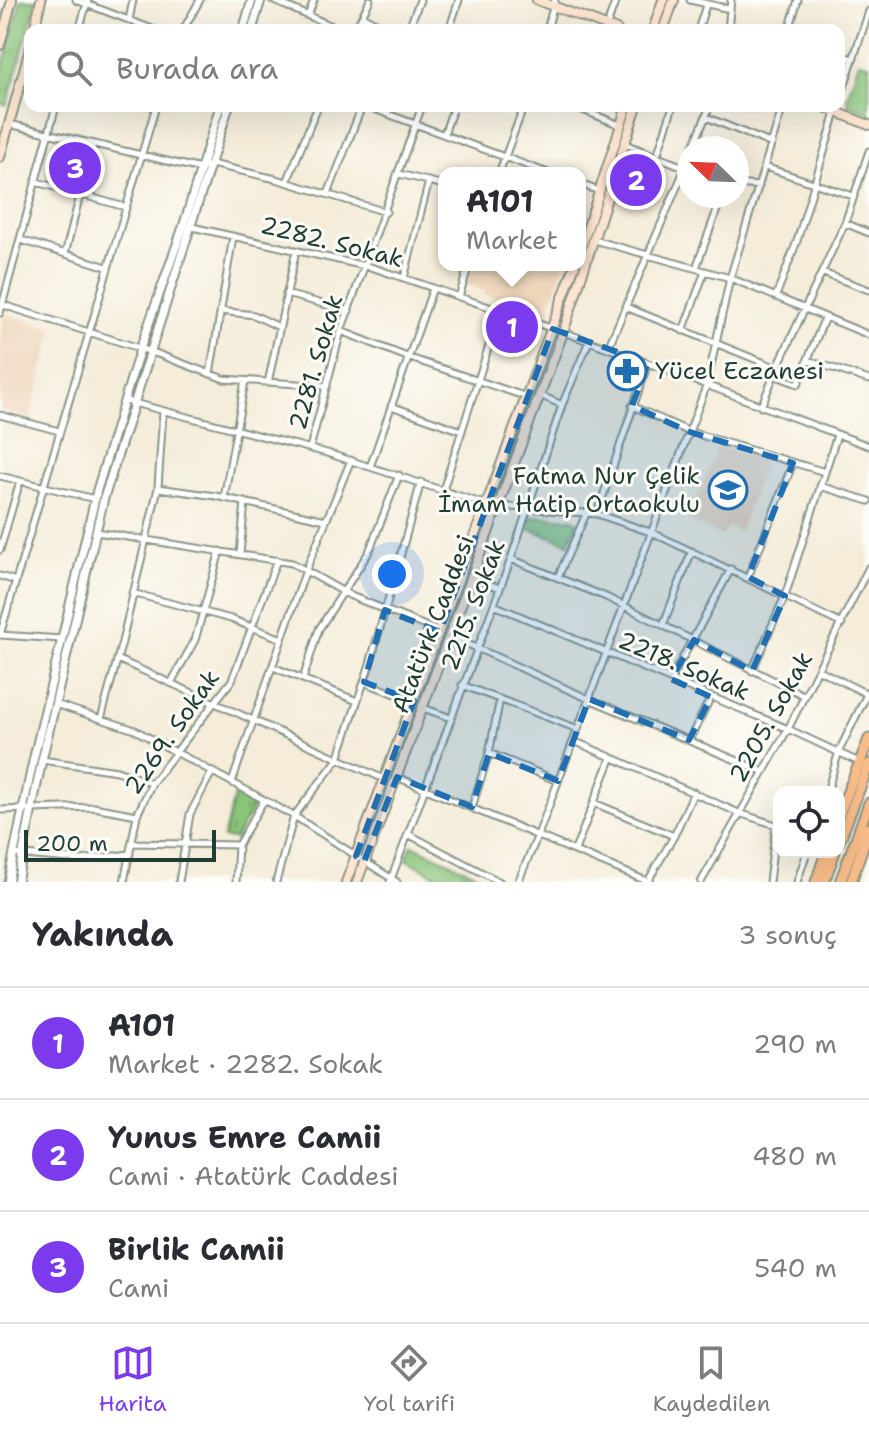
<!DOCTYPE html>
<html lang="tr">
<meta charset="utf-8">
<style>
body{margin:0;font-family:"Shantell Sans",sans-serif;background:#f7f7f7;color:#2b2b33}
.controls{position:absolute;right:24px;bottom:24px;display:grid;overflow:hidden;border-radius:16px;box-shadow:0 8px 32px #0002}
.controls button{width:72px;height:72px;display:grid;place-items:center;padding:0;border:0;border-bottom:2px solid #e1e1e2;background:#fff;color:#2b2b33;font:40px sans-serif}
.compass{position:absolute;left:677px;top:136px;width:72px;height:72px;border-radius:50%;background:#fff;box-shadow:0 8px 32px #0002;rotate:293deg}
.scale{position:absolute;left:24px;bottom:20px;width:192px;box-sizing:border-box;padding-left:8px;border:4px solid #1f3d34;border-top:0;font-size:22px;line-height:28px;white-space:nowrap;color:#1f3d34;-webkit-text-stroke:6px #fdfcf7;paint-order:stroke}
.you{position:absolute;left:392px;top:574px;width:28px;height:28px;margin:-20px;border:6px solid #fff;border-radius:50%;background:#1a73e8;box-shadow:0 0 0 12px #1a73e833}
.badge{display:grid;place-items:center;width:52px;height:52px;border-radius:50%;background:#7c3aed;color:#fff;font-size:26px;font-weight:700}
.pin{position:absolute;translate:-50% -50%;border:4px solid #fff;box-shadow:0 2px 8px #0006}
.popup{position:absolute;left:438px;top:167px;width:148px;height:104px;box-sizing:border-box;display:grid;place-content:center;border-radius:16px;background:#fff;filter:drop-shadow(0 2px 6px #0005);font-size:26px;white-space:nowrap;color:#7c7c81}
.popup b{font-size:30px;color:#2b2b33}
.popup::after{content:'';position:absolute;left:50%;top:100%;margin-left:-16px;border:16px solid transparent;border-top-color:#fff}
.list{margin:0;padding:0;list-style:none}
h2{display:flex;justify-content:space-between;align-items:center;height:104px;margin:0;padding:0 32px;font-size:34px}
h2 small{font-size:26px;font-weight:400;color:#7c7c81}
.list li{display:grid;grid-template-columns:52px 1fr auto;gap:24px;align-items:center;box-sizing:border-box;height:112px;padding:0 32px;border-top:2px solid #e1e1e2}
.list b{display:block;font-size:30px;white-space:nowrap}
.list p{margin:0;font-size:26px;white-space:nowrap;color:#7c7c81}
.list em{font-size:26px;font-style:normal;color:#7c7c81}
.icon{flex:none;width:44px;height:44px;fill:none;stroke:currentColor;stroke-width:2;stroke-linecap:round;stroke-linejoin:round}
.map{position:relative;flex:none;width:869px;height:882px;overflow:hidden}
.search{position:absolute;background:#fff;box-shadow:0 8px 32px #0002;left:24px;right:24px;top:24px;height:88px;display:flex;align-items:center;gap:20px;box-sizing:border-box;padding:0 28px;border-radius:16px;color:#7c7c81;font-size:30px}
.sheet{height:440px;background:#fff}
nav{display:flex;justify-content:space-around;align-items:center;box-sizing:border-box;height:112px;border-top:2px solid #e1e1e2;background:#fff;font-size:22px;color:#7c7c81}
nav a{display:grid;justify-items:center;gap:4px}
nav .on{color:#7c3aed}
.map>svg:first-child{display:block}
.built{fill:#eed6bb}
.grass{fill:url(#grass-tufts);stroke:#548056;stroke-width:2}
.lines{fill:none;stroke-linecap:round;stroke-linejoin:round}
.minor-casing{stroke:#8a9587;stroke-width:9}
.tertiary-casing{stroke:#8a9587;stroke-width:11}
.secondary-casing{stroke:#8a9587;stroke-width:12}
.trunk-casing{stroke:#8a9587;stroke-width:13}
.minor{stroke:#fff;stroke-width:5}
.tertiary{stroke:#fff;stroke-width:7}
.secondary{stroke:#fde4d0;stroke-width:8}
.trunk{stroke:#f9bc89;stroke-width:9}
.marked{fill:#1f6fb2;fill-opacity:0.2;stroke:#1f6fb2;stroke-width:6;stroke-dasharray:16 10;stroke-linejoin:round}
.labels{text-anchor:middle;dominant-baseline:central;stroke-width:6;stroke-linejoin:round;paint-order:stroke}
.street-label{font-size:24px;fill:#1f3d34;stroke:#fdfcf7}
.poi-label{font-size:24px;fill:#1f3d34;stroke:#fdfcf7;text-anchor:start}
</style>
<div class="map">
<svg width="869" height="882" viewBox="0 0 869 882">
<defs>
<pattern id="grass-tufts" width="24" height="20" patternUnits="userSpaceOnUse" patternTransform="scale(2)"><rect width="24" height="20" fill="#89c479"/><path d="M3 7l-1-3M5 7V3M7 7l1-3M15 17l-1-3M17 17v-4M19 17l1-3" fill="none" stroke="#6fa064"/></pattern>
</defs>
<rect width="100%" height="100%" fill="#fdfcf7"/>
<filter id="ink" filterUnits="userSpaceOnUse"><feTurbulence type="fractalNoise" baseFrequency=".0125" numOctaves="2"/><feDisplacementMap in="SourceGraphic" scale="16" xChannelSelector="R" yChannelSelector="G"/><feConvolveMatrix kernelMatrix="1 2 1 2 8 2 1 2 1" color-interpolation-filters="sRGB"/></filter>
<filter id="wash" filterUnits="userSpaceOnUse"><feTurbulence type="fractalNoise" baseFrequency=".006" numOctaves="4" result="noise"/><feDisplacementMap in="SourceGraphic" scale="32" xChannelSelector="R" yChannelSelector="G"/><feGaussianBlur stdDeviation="1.8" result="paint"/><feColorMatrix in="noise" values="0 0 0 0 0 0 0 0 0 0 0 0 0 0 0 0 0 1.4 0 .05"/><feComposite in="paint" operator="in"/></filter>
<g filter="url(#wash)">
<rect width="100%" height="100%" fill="#f5edda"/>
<path class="built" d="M473,265H564L546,317L485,294V291L467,284Z
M5,313L54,329L30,419L0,411V329Z
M718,446L766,460L739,532L728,527L722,536L688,520Z"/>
<path class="grass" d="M21,0H37L7,105L0,104V77Z
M859,61L869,64V113L848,104L847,98Z
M532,516L572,519L578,522L569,543L525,528Z
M235,794L255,804L235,839L223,838Z
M412,845L493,882H459L448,877L446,881L406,859Z"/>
</g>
<g filter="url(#ink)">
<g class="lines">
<defs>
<path id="minor" d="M76,0L155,30
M272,0L341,30
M690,0L730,9
M308,16L314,0
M362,16L389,30
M129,20L133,0
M607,25L616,0
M79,30L88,0
M183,30L200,0
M355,30L370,0
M408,30L420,0
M449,30L459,0
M547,30L555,0
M698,30L706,5
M728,30L731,0
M789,30L798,0
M839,55L853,59
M839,102L869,11
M366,106L548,173
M573,106L620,125
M706,117L772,144
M9,124L201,169L211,164L276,179L386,212
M444,134L454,106
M625,144L689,169
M693,148L710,106
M657,156L673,106
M765,167L853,196
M499,173L524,106
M399,174L444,185
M37,182L125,207
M287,182L318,106
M580,184L599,191
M737,184L759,186
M328,194L362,106
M845,223L869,233
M192,227L374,268L589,341L869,446
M21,240L107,267
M594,240L730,278L869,335
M65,254L93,144
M696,268L722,196
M823,273L869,290
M404,278L429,181
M286,294L349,311
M776,296L797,241L838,106
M459,297L469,265
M0,304L155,353L224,379L327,386
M626,307L777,368
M220,311L254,315L279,327
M0,313L56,106
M341,331L407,357L527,397
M683,331L705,271
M608,348L689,159
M808,360L869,380
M210,374L233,237
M774,375L798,384L825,317
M268,383L296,250
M540,395L562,405
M126,401L327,453L487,505L597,514L653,533L842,624
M391,406L462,431
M632,406L690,432L825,472
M761,407L777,368L845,223L869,151
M0,415L59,431
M310,448L341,331L422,106
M370,467L433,288
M0,476L95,499
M820,486L869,501
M158,488L216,496L326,520
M443,490L500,311
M224,498L245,381
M597,514L648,363
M96,532L292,563L351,596L440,632
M0,550L20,481
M240,554L245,502
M511,559L606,597L805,696
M0,576L16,581
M558,577L587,512
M748,577L793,463
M472,578L500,588
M132,593L231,619L282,639
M494,605L788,729L859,762
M663,625L692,551
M450,636L589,699L762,771
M62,639L0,635L156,106
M117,659L384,779
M273,667L357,701
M819,670L867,694
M752,671L785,596L837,435
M303,679L319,629L369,552L399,475
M671,679L731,569
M364,682L414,701
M171,683L195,640L220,551
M462,685L578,729
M55,704L135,730L294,816L397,882
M423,708L451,718
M101,719L122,642L158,488L163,411
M689,740L711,697
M574,741L739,813L779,826
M489,753L558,781
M42,760L117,771L152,783
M397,777L649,882
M232,782L306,570L351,460
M827,792L839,751L869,690
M594,803L674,836
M472,807L489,753L500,699
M0,810L94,807L137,815
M408,834L500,882
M132,843L238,845
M575,850L611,759
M14,854L81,860L130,854
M648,881L674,836L694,792
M124,882L137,815L152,783L232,680L277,560
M179,882L190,814L212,772
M236,882L238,845L264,800
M276,882L294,816L338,759L370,664L421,482
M390,882L511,559L562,405L589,341
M518,882L538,835L707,384L730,278L783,106
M701,882L788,729L869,567
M769,882L776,825
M797,882L807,852"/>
<path id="tertiary" d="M243,30L252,0
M252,30L261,0
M8,882L33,761L97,490L140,349L183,227L220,106
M17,882L42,760L104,498L229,106"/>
<path id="secondary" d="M537,0L617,30
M34,30L41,0
M653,30L663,0
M663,30L674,0
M0,45L12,0
M822,106L869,125
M0,157L30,48
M580,251L627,106
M346,882L575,265
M357,882L563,333L637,106"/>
<path id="trunk" d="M839,814L869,739
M839,842L869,764
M816,882L826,852
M824,882L835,852
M840,882L869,803
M851,882L869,828"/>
</defs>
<use href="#minor" class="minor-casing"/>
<use href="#tertiary" class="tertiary-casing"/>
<use href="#secondary" class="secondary-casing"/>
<use href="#trunk" class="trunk-casing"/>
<use href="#minor" class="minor"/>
<use href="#tertiary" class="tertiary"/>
<use href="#secondary" class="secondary"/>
<use href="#trunk" class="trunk"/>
</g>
</g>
<path class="marked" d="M553,329L648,363L632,406L690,432L793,463L748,577L785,596L752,671L694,640L671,679L711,697L689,740L589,699L558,781L489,753L472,807L397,777L364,862L356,856L414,701L364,682L385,610L440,632Z"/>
<defs>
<symbol id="pharmacy-ring" viewBox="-11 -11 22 22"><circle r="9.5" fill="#fdfcf7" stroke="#1f6fb2" stroke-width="1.5"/><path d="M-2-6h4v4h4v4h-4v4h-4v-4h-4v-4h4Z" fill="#1f6fb2"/></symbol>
<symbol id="school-ring" viewBox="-11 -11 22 22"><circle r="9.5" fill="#fdfcf7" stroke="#1f6fb2" stroke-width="1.5"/><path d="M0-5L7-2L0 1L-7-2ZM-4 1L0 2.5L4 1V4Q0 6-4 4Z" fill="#1f6fb2"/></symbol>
</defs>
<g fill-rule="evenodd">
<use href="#pharmacy-ring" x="605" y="349" width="44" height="44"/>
<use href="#school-ring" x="706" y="468" width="44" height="44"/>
</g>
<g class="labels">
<g class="street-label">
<text transform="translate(332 242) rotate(14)">2282. Sokak</text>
<text transform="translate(316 362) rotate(-74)">2281. Sokak</text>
<text transform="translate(473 605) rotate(-69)">2215. Sokak</text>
<text transform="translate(433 624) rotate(-69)">Atatürk Caddesi</text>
<text transform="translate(684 666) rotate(23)">2218. Sokak</text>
<text transform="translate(771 717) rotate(-61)">2205. Sokak</text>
<text transform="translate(172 732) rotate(-55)">2269. Sokak</text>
</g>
<g class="poi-label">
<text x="655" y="371">Yücel Eczanesi</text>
<text x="700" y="476" text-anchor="end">Fatma Nur Çelik<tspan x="700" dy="28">İmam Hatip Ortaokulu</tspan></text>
</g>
</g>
</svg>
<div class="controls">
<button><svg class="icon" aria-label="locate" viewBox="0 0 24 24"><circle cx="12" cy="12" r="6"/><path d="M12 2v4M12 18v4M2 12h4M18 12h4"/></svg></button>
</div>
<svg class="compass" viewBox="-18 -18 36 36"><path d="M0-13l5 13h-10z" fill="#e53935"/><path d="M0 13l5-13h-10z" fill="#7c7c81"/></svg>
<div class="scale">200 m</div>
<div class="you"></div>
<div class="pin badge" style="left:512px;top:327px">1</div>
<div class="popup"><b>A101</b>Market</div>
<div class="pin badge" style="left:636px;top:180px">2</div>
<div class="pin badge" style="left:75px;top:168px">3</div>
<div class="search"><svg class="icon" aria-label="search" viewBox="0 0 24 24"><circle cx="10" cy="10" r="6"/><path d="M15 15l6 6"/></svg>Burada ara</div>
</div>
<section class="sheet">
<h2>Yakında<small>3 sonuç</small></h2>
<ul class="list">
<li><span class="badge">1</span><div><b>A101</b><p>Market · 2282. Sokak</p></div><em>290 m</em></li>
<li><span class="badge">2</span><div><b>Yunus Emre Camii</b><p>Cami · Atatürk Caddesi</p></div><em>480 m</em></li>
<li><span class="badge">3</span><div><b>Birlik Camii</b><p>Cami</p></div><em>540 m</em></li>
</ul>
</section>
<nav>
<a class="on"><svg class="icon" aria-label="map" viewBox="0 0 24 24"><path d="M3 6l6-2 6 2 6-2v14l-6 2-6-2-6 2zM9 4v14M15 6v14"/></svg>Harita</a>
<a><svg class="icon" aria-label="directions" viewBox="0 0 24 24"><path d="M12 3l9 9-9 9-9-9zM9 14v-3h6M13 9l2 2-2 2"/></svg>Yol tarifi</a>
<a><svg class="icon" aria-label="saved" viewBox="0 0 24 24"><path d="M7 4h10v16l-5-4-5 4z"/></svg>Kaydedilen</a>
</nav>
